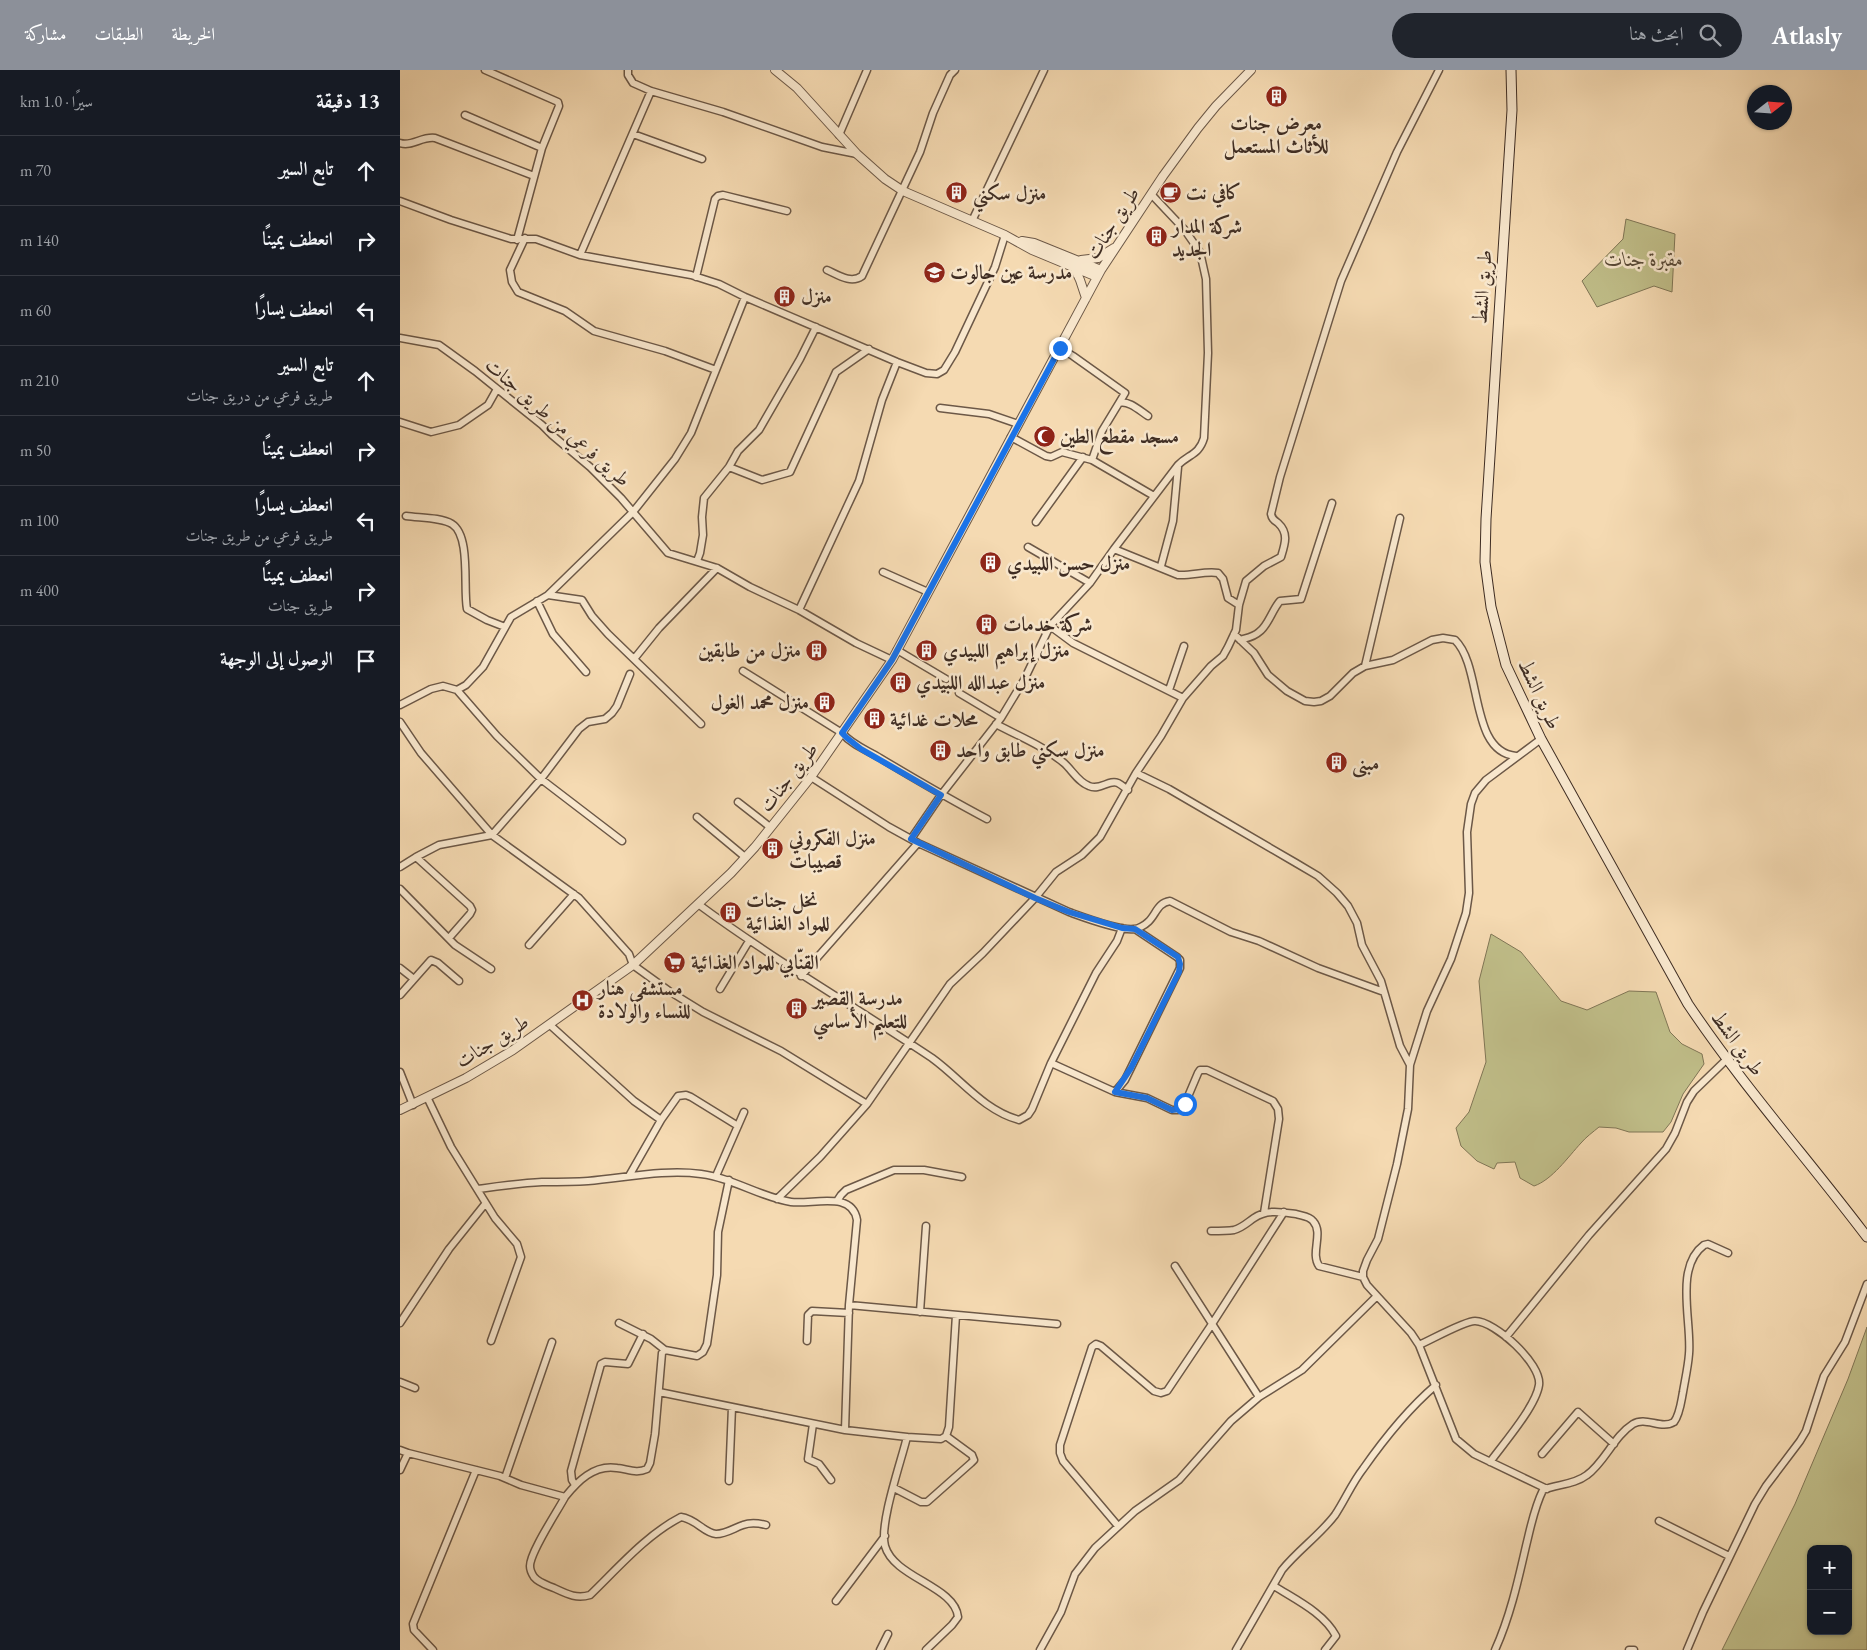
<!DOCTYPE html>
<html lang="ar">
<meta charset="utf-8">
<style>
body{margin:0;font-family:"EB Garamond",Amiri,serif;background:#20242c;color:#f1f3f6;direction:rtl}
.controls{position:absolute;right:15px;bottom:15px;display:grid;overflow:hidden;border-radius:10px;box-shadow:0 1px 4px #0004}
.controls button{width:45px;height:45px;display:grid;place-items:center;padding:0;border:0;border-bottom:1px solid #363941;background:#171b24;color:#f1f3f6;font:25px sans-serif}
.compass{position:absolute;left:1347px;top:15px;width:45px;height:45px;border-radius:50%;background:#171b24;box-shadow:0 1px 4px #0004;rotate:73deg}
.stop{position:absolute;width:15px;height:15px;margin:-11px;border:4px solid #1a73e8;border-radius:50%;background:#fff}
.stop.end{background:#1a73e8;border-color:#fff;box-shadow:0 1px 5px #0008}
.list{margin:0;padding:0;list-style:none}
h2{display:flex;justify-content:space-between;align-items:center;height:65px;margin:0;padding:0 20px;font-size:21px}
h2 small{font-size:16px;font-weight:400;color:#9ea1a6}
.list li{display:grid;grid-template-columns:32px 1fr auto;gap:15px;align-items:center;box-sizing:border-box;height:70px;padding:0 20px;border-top:1px solid #363941}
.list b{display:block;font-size:19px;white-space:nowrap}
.list p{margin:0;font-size:16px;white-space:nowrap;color:#9ea1a6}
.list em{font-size:16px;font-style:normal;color:#9ea1a6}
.icon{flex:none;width:28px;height:28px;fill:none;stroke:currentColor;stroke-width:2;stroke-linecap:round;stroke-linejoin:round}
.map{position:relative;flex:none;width:1467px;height:1580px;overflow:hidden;direction:ltr}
header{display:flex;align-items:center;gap:30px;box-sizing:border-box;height:70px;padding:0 25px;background:#8c9099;color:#fff}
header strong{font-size:24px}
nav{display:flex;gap:28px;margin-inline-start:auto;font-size:18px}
.search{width:350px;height:45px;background:#20242c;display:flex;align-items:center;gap:12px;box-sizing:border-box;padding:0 18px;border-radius:28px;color:#9ea1a6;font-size:19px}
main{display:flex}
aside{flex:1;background:#171b24}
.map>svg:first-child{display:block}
.green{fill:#c0be89;stroke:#807656;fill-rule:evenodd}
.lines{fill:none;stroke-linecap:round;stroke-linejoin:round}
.minor-casing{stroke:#6c5847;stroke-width:9}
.tertiary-casing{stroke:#6c5847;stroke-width:10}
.secondary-casing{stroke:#3f2d23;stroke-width:11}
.minor{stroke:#f8e7cd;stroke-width:6}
.tertiary{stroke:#f8e7cd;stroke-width:8}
.secondary{stroke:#f8e7cd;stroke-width:9}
.route{stroke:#1a73e8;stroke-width:6}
.labels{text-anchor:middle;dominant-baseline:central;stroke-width:5;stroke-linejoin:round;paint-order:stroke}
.poi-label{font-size:20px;font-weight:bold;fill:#3f2d23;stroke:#f8e7cd;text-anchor:start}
.street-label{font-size:20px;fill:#3f2d23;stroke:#f8e7cd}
.park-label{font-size:20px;font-style:italic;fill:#594a37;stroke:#f8e7cd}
</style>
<header>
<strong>Atlasly</strong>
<div class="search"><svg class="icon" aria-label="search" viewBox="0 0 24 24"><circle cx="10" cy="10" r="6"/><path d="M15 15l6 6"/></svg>ابحث هنا</div>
<nav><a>الخريطة</a><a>الطبقات</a><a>مشاركة</a></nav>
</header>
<main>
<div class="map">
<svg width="1467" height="1580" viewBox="0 0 1467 1580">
<rect width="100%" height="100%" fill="#f5dab2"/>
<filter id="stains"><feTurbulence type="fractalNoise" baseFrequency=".004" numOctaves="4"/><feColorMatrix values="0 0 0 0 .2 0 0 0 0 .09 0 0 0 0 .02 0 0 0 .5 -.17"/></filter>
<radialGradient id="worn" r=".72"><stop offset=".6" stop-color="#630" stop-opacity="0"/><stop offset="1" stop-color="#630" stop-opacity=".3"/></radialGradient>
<path class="green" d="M1226,149L1275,164L1272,222L1254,216L1197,237L1182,211L1223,169Z
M1091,864L1121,882L1161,931L1187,940L1229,921L1256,922L1270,962L1282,974L1302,984L1304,994L1283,1024L1271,1052L1263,1062H1229L1216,1058L1199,1057C1193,1062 1186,1067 1181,1073C1168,1087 1152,1110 1134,1116L1120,1108L1115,1092L1097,1093L1094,1099L1077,1091L1061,1076L1056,1058L1069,1042L1086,992L1079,911Z
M1467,1257V1580H1322L1395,1434L1448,1309ZM1411,1479H1448V1561H1411Z"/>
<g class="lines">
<defs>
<path id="minor" d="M85,0L158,32L159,36L142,78
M228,0V5L233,13L251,21L323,42L422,77L457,84
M65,45L142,78L117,170
M233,64L302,89
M439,65L467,0
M0,73C12,77 22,66 35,68L134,106
M0,131L51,150L111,169H136L180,185L291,205L319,214L345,227L497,292L526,303L537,304L544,300L555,282L595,197L605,165
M572,151L644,0
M125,168L110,200L112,212L118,222L165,241L194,261L265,281L316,300
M180,185L251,21
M427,200C438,205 451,214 462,206L520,82L533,43L550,5L555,0
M296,207L315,129L318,126L323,125L387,141
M0,268L39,275L75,301L142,355L152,365L190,397L221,428L268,483L317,498L350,517L399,540L456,573L492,590
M660,278L673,286L725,323L719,333
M540,338L589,344L618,354
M0,352L31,362L59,355L88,335L97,319
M611,367L646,386L651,387L662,382L692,390L754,426
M692,390L702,361L719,333C729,330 740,341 748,346
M329,397L362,410L390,402L436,302L469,279
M6,446C20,448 40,447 52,454C71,466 63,518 67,539L87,550L105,557
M636,452L683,387
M628,477L690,513
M714,479L778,505C792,506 804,501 818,503L823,509L828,528L839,535
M297,491L300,483L303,465L302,447L304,428L329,397L338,381L359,360L400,289L416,257
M761,496L773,451L778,397
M483,502L528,522
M148,525L233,442L275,389L291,363L345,227
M137,531L153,564L186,602
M399,540L459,411L482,330L497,292
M650,556L673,573L783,628
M834,564L854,583L868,605L887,621L905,631L914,632L921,631L930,626L953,603L965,596L993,590L1032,570L1043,568L1055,570C1083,597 1069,682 1116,686
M840,570C846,568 854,567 859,562C868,556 872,540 880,531L901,529L932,433
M497,580L546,609
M234,589L259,558L317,498
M965,596L1000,448
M343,601L442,663C452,675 467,680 480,688C515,709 551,730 587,749
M57,620L97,666L141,709L222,771
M769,620L784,576
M559,623L601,648
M0,635L31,619L43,616L57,620L66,615L83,597L111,547L148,525L182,530L192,546L208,564L301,654
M0,652L21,683L92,765L179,828L229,884L233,895L269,921L303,942L381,981L467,1034
M596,654C618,666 644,676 664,693C672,700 678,712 689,716C700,721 709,709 718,713C722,715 725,718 728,720
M1141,669L1086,710L1075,723L1071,734L1067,762L1069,823L1066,843L1051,889L1027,941L1010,995L1008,1039L997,1094L978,1169L967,1190L963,1201V1207L967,1215L1011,1263L1019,1275L1056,1369L1074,1384L1147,1419
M736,703L769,719L896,793L918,806L937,823L948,836L957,853L962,875L981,911L1000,976L1010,995
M411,707L489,757L518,773L669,842C683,847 720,861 734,859C738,859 745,855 748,852C756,845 757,833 770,831L831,862L859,871L918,898L984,922
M338,732L370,757
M297,747L345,787
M511,769L541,725L601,648L624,610L650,556L690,513L714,479L778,395C789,384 799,385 804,368L808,283L806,209L800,182L784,159L751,124
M16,787L70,836L72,840L70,844L49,868
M0,797L16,787L39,775L92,765L141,709L179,659L188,652L205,649L212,643L217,636L230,604
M0,819L55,875L91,899
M298,834C374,890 454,936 532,988C561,1009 583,1040 619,1050L628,1045L632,1039L651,993L696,903L717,871L722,858
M129,875L174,824
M0,898L14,909
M401,906L518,773
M320,919L349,871
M0,925L31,890L38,893L59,911
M150,955L234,1031L261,1050L229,1106
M651,993L715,1022L725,1010L780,898V890L777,887L735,859
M0,1002L13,1035
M715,1022L747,1028L772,1040H778L784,1036L798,1003L800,1000H807L873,1031L878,1039L879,1049L864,1143
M27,1027L51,1077L95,1148L117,1174L121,1187L91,1271
M261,1050L278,1026L286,1025L291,1027L338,1056
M316,1106L344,1042
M78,1119C100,1116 121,1113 142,1112C158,1112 173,1112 188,1111C225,1108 264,1099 301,1104C333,1108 360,1127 391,1132C412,1135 452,1120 457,1150L449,1235L445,1360
M377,1129L420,1087L467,1034L550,914L583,883L635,828L656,802L682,785L700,767L736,703L761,666L783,628L811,596L823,586L828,577L836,560L839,535L846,511L864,496L881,487C885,474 889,463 878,453C874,450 872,449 871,444L880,407L941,211L997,82L1039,0
M437,1131L441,1125L446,1120L494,1100H524L562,1107
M811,1161C819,1161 827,1161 834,1160C842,1158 848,1152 854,1148C867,1139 881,1142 896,1144C902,1146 909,1146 913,1151C924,1163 910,1183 919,1196L963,1207
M775,1196L859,1327
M449,1235L657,1254
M520,1242L526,1156
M0,1253L49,1179L85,1134
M219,1253L251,1269L265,1280
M1106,1267L1189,1165L1266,1079L1275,1063L1287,1032L1294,1021L1327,989
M407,1271L408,1245L412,1241L449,1243
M1019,1275C1031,1270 1064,1251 1075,1251C1095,1251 1142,1294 1139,1315C1136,1336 1104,1373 1090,1392
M0,1312L15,1318
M259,1322L445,1360L507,1367L541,1369L546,1366L549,1357L556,1245
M413,1354L408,1389L419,1394L431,1410
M507,1367C501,1392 479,1454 485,1476C494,1508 555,1516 558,1547L552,1555L526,1580
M0,1380L8,1383L0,1400
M8,1383L100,1406L121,1415L165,1427C177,1412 194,1394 217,1398C228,1399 236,1404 247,1399L250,1393L255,1364L262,1283L265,1280L297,1286L303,1282L307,1274L317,1205L318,1162L329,1110
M1142,1384L1178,1342L1214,1374
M105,1408L152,1272
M329,1411L332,1337
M175,1415L172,1410L171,1401L201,1294L205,1292L228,1294L243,1264
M494,1418L521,1432H527L571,1393L574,1390L572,1385L546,1366
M165,1427C157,1442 130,1482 130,1496C130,1499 132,1504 134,1507C139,1513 147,1515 154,1518C167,1524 176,1529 190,1525C218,1498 246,1465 281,1447C296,1449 304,1463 316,1464C326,1464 334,1458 343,1455C351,1452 358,1453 366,1455
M1259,1451L1329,1486
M718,1456L663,1391L660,1383V1375L692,1277L696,1274L701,1276L754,1321L761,1323L767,1321L812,1254L884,1142
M874,1516C896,1530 924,1543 936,1566L925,1580
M436,1531L485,1466
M33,1580L14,1560L13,1554L76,1400
M480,1580L488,1564
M640,1580L661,1542L675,1504L695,1478L735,1441L779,1410L831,1351L859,1327L902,1300L977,1226
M836,1580L882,1500C898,1480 920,1465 935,1445C945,1430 952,1413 963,1399C984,1369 1008,1339 1036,1315
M1095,1580C1110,1547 1118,1511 1126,1476C1131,1456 1134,1438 1143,1420C1157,1414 1174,1415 1187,1405C1205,1392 1214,1366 1233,1354C1246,1346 1261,1360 1274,1352C1280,1344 1281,1332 1283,1322C1285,1310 1288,1297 1289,1284C1292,1252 1274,1197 1304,1175L1308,1174L1328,1183
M1229,1580H1234
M1287,1580L1303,1542L1355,1434L1366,1416L1400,1371L1406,1361L1424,1306L1445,1272L1467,1214"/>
<path id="tertiary" d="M375,0L397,18L457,84L485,109L503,121L605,165L632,180L697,207
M622,171L634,173L701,200
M681,190L698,188L714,178
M674,197L680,210L686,228
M0,1040L66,1008L113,980L233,895L331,803L355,777L411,707L492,590L701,200L763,106L798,58L816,36L851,0"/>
<path id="secondary" d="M1111,0L1112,40L1086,449L1085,492L1091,537L1106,595L1141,669L1288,934C1343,1016 1408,1089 1467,1167"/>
</defs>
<use href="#minor" class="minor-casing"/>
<use href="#tertiary" class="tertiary-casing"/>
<use href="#secondary" class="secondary-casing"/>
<use href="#minor" class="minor"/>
<use href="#tertiary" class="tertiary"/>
<use href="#secondary" class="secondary"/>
</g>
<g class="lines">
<path class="route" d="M660,278L492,590L442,663L447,668L461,679L541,725L511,769L635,828L669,842L722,858L735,859L778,887L780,894L779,902L731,998L715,1022L747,1028L772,1040L780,1039L785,1034"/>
</g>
<defs>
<symbol id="building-disc" viewBox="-11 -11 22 22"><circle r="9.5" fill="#8f2418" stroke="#f8e7cd"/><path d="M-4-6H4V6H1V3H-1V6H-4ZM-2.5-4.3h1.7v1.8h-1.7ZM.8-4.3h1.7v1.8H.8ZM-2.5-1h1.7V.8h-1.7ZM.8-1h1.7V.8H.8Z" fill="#fff"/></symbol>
<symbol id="cafe-disc" viewBox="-11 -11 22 22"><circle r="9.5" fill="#8f2418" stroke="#f8e7cd"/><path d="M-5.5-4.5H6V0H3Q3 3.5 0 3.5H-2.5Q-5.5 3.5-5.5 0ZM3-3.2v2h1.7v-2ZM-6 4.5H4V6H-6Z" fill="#fff"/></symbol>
<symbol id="school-disc" viewBox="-11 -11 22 22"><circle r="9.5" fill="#8f2418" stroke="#f8e7cd"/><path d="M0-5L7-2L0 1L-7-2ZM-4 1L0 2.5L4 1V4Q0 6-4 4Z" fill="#fff"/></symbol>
<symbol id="mosque-disc" viewBox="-11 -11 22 22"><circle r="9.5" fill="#8f2418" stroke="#f8e7cd"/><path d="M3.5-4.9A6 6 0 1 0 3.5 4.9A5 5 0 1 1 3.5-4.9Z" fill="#fff"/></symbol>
<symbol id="supermarket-disc" viewBox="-11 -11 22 22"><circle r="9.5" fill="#8f2418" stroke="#f8e7cd"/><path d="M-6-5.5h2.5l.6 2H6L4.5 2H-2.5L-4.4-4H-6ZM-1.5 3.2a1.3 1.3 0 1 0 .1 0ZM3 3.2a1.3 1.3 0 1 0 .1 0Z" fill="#fff"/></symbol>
<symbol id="hospital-disc" viewBox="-11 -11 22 22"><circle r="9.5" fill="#8f2418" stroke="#f8e7cd"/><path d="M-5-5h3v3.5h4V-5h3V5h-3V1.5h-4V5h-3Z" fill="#fff"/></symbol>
</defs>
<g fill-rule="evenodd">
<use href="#building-disc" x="864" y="14" width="25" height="25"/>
<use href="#cafe-disc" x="758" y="110" width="25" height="25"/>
<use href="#building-disc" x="544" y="110" width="25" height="25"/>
<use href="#building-disc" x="744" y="154" width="25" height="25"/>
<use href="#school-disc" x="522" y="190" width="25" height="25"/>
<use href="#building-disc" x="372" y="214" width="25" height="25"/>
<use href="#mosque-disc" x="632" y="354" width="25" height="25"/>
<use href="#building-disc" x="578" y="480" width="25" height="25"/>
<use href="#building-disc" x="574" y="542" width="25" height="25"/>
<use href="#building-disc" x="404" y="568" width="25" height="25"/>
<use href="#building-disc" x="514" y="568" width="25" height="25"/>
<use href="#building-disc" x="488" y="600" width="25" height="25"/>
<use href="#building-disc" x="412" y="620" width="25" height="25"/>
<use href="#building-disc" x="462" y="636" width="25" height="25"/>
<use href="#building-disc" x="528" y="668" width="25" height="25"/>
<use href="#building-disc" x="924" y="680" width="25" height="25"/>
<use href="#building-disc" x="360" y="766" width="25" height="25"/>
<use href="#building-disc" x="318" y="830" width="25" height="25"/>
<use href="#supermarket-disc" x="262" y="880" width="25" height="25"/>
<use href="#hospital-disc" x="170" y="918" width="25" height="25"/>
<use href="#building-disc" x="384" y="926" width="25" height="25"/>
</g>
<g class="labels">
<g class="poi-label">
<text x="876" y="53" text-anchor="middle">معرض جنات<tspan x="876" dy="23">للأثاث المستعمل</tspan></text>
<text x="786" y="122">كافي نت</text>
<text x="573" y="123">منزل سكني</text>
<text x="772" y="156">شركة المدار<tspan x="772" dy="23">الجديد</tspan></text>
<text x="550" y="202">مدرسة عين جالوت</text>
<text x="401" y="226">منزل</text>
<text x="660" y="366">مسجد مقطع الطين</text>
<text x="607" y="493">منزل حسن اللبيدي</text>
<text x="603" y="554">شركة خدمات</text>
<text x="401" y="580" text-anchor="end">منزل من طابقين</text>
<text x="543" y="580">منزل إبراهيم اللبيدي</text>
<text x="516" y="612">منزل عبدالله اللبيدي</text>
<text x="409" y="632" text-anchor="end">منزل محمد الغول</text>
<text x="490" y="649">محلات غدائية</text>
<text x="556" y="680">منزل سكني طابق واحد</text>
<text x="952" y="693">مبنى</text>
<text x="389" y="768">منزل الفكروني<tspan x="389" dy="23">قصيبات</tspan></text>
<text x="346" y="830">نخل جنات<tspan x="346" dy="23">للمواد الغذائية</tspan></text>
<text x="291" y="892">القنّابي للمواد الغذائية</text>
<text x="198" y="918">مستشفى هنار<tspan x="198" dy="23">للنساء والولادة</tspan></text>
<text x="413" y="928">مدرسة القصير<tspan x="413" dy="23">للتعليم الأساسي</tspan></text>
</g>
<g class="street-label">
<text transform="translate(712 153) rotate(-57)">طريق جنات</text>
<text transform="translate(1082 217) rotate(-86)">طريق الشط</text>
<text transform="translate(158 352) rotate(41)">طريق فرعي من طريق جنات</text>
<text transform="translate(1140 624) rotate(65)">طريق الشط</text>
<text transform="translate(388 707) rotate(-52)">طريق جنات</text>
<text transform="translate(92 971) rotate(-32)">طريق جنات</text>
<text transform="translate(1338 973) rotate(54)">طريق الشط</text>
</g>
<g class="park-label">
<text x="1244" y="189">مقبرة جنات</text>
</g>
</g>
<rect width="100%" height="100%" filter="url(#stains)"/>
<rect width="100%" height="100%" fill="url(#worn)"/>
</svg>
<div class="controls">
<button>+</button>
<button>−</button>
</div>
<svg class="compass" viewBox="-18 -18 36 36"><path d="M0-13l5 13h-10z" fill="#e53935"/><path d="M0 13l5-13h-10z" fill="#9ea1a6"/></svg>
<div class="stop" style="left:785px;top:1034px"></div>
<div class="stop end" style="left:660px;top:278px"></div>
</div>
<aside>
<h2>13 دقيقة<small>سيرًا · 1.0 km</small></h2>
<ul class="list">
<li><svg class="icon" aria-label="ahead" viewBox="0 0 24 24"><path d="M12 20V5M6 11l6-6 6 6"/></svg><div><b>تابع السير</b></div><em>70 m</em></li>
<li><svg class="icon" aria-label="right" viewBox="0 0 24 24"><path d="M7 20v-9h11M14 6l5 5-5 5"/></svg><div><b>انعطف يمينًا</b></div><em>140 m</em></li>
<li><svg class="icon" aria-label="left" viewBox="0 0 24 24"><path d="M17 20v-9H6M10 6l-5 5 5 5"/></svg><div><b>انعطف يسارًا</b></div><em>60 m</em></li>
<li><svg class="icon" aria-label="ahead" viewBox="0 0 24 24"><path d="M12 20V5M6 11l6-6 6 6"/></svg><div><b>تابع السير</b><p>طريق فرعي من دريق جنات</p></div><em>210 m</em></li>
<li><svg class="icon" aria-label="right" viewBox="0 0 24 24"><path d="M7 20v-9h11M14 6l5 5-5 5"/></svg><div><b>انعطف يمينًا</b></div><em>50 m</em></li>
<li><svg class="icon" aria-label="left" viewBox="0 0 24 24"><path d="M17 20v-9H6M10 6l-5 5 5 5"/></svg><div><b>انعطف يسارًا</b><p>طريق فرعي من طريق جنات</p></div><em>100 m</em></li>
<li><svg class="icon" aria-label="right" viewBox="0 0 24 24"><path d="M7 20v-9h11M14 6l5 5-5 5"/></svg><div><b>انعطف يمينًا</b><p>طريق جنات</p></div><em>400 m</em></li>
<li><svg class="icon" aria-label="arrive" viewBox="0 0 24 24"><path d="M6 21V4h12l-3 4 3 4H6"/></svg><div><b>الوصول إلى الوجهة</b></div></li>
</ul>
</aside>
</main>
